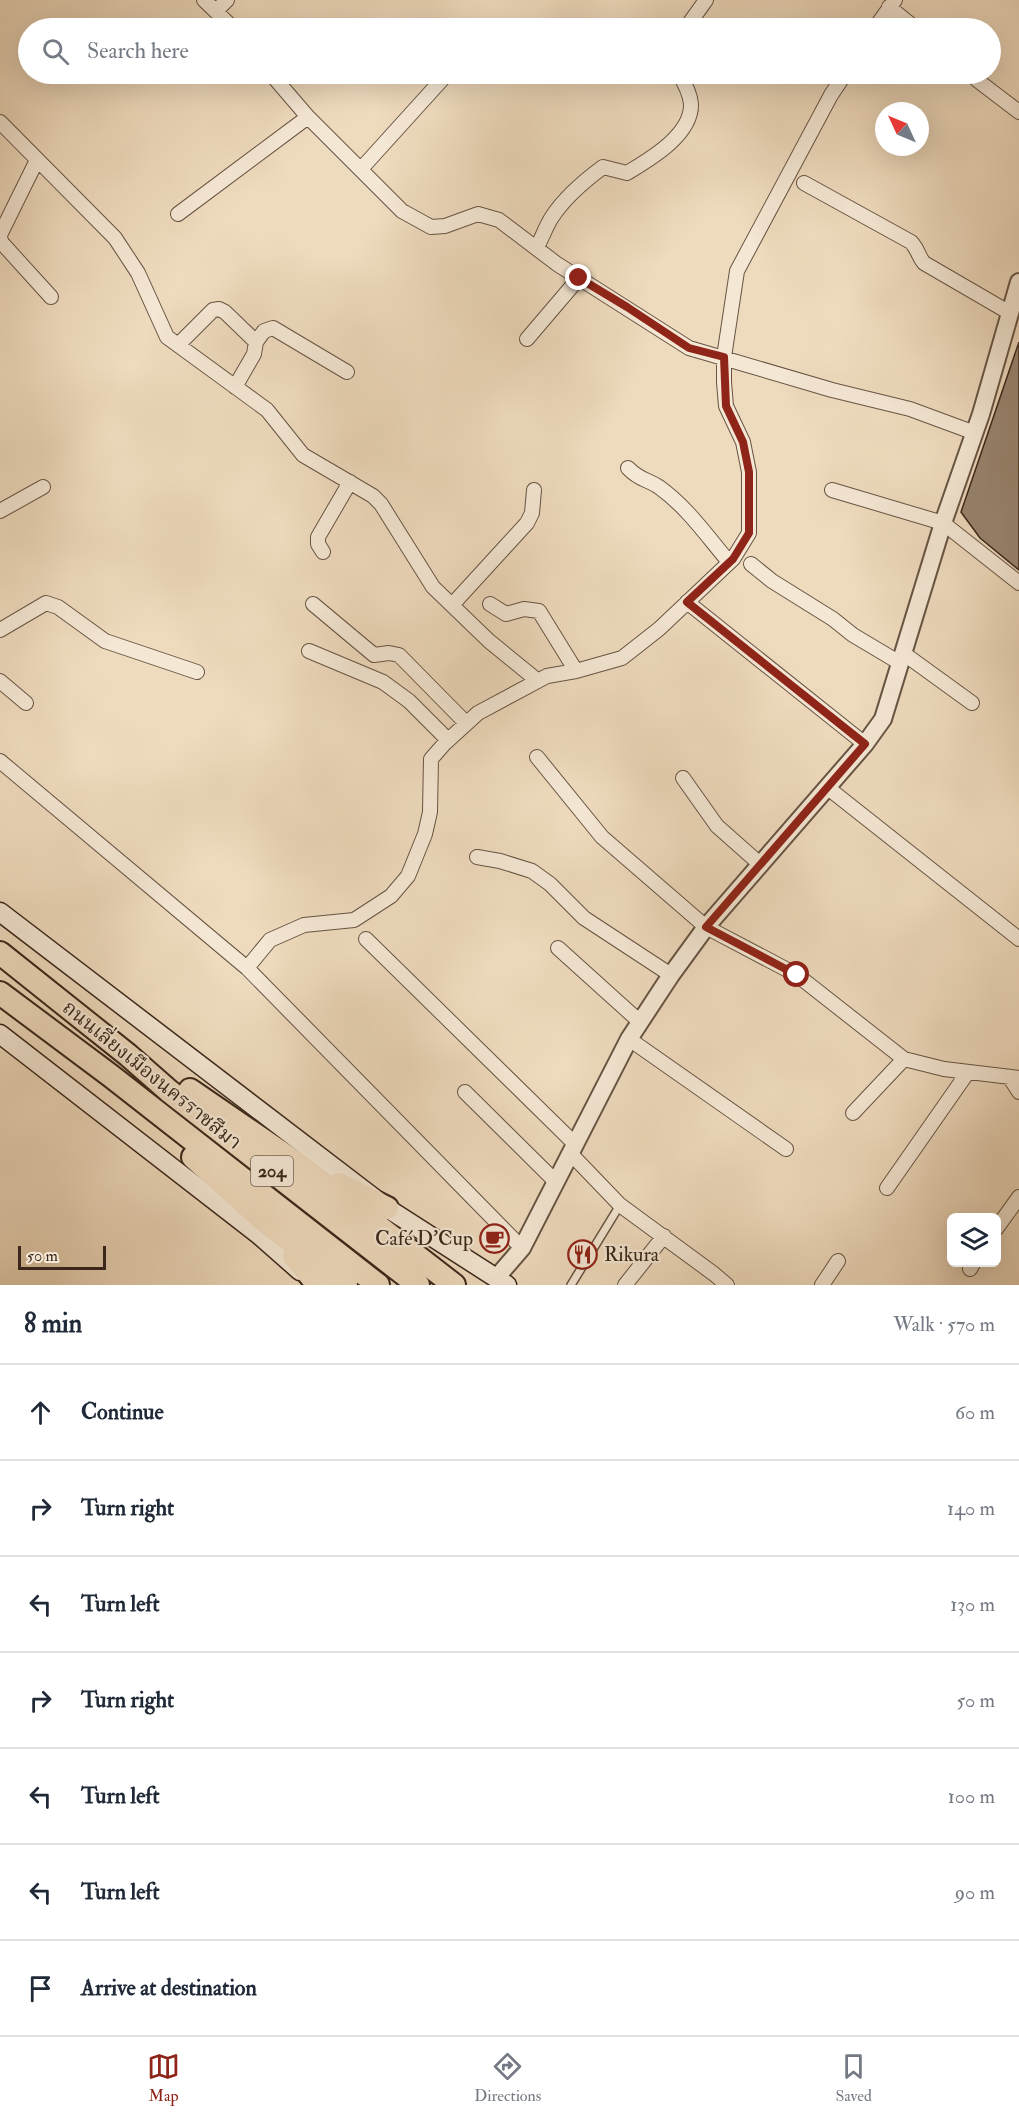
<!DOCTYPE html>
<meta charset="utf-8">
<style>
body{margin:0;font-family:"IM FELL Double Pica","Noto Serif Thai",serif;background:#f6f6f7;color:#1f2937}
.controls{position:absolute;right:18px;bottom:18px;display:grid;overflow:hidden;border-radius:9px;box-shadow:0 6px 24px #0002}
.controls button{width:54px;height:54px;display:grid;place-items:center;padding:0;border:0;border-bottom:2px solid #e0e1e3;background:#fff;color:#1f2937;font:30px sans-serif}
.compass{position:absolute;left:875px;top:102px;width:54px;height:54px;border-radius:50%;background:#fff;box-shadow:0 6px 24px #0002;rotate:314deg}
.scale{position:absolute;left:18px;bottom:15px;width:88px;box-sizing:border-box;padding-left:6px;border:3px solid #3a271a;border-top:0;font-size:16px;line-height:21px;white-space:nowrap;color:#3a271a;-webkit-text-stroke:4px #f4e7d4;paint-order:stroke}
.stop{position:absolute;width:18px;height:18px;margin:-14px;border:4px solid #8f2418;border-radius:50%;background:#fff}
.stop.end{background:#8f2418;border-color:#fff;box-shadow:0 2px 6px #0008}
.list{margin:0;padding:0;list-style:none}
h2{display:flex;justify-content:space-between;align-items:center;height:78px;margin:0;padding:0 24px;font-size:26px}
h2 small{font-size:20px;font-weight:400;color:#747a83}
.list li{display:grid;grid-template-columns:39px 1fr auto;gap:18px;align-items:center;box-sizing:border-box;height:96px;padding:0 24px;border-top:2px solid #e0e1e3}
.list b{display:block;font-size:22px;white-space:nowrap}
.list em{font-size:20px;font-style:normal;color:#747a83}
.icon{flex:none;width:33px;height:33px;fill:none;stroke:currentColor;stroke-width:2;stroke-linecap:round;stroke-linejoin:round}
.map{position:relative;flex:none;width:1019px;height:1285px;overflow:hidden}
.search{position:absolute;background:#fff;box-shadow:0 6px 24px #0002;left:18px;right:18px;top:18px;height:66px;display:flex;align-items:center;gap:15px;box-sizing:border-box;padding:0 21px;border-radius:33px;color:#747a83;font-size:22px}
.sheet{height:750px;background:#fff}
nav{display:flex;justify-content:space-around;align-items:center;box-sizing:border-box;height:84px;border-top:2px solid #e0e1e3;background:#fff;font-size:16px;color:#747a83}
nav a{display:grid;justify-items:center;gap:3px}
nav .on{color:#8f2418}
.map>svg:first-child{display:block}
.building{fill:#98846f;stroke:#3a271a;stroke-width:1.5}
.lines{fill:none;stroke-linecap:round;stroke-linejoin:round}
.service-casing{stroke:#675443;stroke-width:10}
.minor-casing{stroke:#675443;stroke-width:16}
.tertiary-casing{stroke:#675443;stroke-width:20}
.secondary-casing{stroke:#3a271a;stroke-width:21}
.trunk-casing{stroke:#3a271a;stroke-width:26}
.service{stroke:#f4e7d4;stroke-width:7}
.minor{stroke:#f4e7d4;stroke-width:14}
.tertiary{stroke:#f4e7d4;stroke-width:16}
.secondary{stroke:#f4e7d4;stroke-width:18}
.trunk{stroke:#eedabd;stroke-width:22}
.route{stroke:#8f2418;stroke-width:8}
.labels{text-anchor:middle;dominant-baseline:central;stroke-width:4.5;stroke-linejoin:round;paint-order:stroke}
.shield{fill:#f4e7d4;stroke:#726152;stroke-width:1.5}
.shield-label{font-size:18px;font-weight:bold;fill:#3a271a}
.street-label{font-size:20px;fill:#3a271a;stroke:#f4e7d4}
.poi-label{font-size:20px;fill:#3a271a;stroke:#f4e7d4;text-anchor:end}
</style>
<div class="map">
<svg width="1019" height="1285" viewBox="0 0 1019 1285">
<rect width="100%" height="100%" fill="#eedabd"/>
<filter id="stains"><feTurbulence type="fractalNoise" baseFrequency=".00333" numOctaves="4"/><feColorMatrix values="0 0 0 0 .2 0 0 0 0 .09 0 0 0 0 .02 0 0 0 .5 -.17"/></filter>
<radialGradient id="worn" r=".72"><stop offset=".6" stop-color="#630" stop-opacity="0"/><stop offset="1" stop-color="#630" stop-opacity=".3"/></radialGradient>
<path class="building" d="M1019,342V570L980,538L961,512Z"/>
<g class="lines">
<defs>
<path id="service" d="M571,1285L620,1205"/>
<path id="minor" d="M204,0L233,28
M889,7L915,28
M216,11L227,0
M686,28L706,0
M875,28L895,0
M271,74L308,117L402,211L431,227L445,226L478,214L499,220L557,264L689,348L832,390L910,409L975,433
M977,80L1019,112
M0,122L115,238L138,273L167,337L267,410L303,455L373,496L381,504L433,587L489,641L538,681
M361,169L447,74
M804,183L911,242C918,249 918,256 924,263L1010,313
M178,214L308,117
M0,235L37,160
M0,238L2,243L51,297
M537,247C542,238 546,226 552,217C565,197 584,181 603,167L627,173C650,159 692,135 691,104C690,93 684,82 679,74
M527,339L579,278
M256,342L264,331L273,328L347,372
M178,345L213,310L219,309L225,312L256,342L254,354L235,387
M628,468C639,480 647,479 659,487C687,507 707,536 729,562
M832,490L943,523L1019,583
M0,511L43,487
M323,552L318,544V537L350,482
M751,564L772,581L833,619L853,635L900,663
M687,602L865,744
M313,604L374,655L389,653L399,655L466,723
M490,604L506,614L524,609L539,611L576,671
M452,605L527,523L532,513L534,490
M0,630L46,603L58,607L105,641L197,672
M309,651L383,682L409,701L448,740
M903,653L972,703
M0,681L26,703
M537,757L602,837L706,927L797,975L904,1059L944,1069L1019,1078
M0,761L247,968L522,1248
M683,778L717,826L761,865
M828,788L1019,939
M477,857L500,861L532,871L550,884L584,918L671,975
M366,939L575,1144
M558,948L640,1022
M247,968L270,940L304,925L354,920L391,896L408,876L425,834L430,812L431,759L445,743L478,713L547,676L576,671L622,658L659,629L733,559L749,533V472L743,442L726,406L724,382V357L737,271L831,95L845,74
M629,1039L786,1149
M1010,1078L1019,1092
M465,1092L556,1182
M853,1113L904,1059
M571,1154L620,1205L714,1274L727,1285
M887,1188L968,1072
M996,1229L1019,1197
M970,1269L974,1262
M625,1285L664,1236
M822,1285L838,1261"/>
<path id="tertiary" d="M497,1277L522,1248L629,1039L671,975L706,927L865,744L883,719L943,523L981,414L1019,282"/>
<path id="secondary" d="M0,912L387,1208L507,1285
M0,1034L259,1235L300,1271"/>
<path id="trunk" d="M0,953L128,1055L169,1091L418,1285
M0,993L111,1076L378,1285
M190,1090L295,1162L454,1285
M193,1157L263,1220L346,1285
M339,1184L387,1208
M294,1256L318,1285"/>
</defs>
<use href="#service" class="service-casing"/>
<use href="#minor" class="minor-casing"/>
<use href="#tertiary" class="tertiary-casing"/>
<use href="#secondary" class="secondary-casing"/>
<use href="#trunk" class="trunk-casing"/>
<use href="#service" class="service"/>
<use href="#minor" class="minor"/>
<use href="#tertiary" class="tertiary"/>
<use href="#secondary" class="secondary"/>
<use href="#trunk" class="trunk"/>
</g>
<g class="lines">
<path class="route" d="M579,278L627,307L689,348L724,357L726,406L743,442L749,472V533L733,559L687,602L865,744L706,927L797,975"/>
</g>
<defs>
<symbol id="cafe-ring" viewBox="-11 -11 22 22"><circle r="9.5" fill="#f4e7d4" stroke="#8f2418" stroke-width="1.5"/><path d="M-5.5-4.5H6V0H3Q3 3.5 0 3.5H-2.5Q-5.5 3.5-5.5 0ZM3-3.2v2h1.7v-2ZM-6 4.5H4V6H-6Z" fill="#8f2418"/></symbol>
<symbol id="restaurant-ring" viewBox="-11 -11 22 22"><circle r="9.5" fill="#f4e7d4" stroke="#8f2418" stroke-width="1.5"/><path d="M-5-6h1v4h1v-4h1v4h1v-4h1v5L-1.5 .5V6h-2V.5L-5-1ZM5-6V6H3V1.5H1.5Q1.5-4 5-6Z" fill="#8f2418"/></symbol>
</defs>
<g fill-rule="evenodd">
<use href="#cafe-ring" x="478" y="1222" width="33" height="33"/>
<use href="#restaurant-ring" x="566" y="1238" width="33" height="33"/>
</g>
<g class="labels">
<rect class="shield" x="251" y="1156" width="42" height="30" rx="4.5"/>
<g class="shield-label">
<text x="272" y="1171">204</text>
</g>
<g class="street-label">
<text transform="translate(152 1075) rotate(39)">ถนนเลี่ยงเมืองนครราชสีมา</text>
</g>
<g class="poi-label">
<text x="473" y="1238">Café D'Cup</text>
<text x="604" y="1254" text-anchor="start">Rikura</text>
</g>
</g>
<rect width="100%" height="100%" filter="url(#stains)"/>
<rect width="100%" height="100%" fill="url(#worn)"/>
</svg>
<div class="controls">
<button><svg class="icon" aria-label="layers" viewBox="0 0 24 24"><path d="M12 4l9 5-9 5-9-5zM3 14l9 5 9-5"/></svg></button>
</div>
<svg class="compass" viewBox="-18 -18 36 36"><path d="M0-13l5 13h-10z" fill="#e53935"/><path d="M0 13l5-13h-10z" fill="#747a83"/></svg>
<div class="scale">50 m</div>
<div class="stop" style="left:797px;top:975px"></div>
<div class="stop end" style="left:579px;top:278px"></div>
<div class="search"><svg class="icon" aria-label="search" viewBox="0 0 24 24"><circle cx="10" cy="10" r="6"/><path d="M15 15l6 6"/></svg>Search here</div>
</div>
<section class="sheet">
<h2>8 min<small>Walk · 570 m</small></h2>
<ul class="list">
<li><svg class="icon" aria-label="ahead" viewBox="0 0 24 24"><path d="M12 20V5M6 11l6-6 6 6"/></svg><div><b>Continue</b></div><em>60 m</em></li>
<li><svg class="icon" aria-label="right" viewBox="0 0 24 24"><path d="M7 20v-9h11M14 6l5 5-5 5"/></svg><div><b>Turn right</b></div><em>140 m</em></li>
<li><svg class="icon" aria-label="left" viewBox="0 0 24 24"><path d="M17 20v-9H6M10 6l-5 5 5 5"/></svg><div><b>Turn left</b></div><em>130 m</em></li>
<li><svg class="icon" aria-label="right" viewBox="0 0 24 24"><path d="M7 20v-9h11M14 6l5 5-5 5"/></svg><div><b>Turn right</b></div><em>50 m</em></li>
<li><svg class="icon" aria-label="left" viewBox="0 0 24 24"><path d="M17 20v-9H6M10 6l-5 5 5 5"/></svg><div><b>Turn left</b></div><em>100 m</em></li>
<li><svg class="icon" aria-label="left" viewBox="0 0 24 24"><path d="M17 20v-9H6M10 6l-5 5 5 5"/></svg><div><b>Turn left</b></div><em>90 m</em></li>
<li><svg class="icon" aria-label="arrive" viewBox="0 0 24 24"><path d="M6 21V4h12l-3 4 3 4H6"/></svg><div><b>Arrive at destination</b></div></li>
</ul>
</section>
<nav>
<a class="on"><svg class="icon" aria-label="map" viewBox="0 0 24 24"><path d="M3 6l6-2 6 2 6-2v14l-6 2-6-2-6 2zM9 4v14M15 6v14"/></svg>Map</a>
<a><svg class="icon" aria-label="directions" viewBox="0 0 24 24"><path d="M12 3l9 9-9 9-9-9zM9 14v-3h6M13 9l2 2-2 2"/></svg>Directions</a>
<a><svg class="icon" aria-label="saved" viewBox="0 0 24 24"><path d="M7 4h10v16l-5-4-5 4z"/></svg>Saved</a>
</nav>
